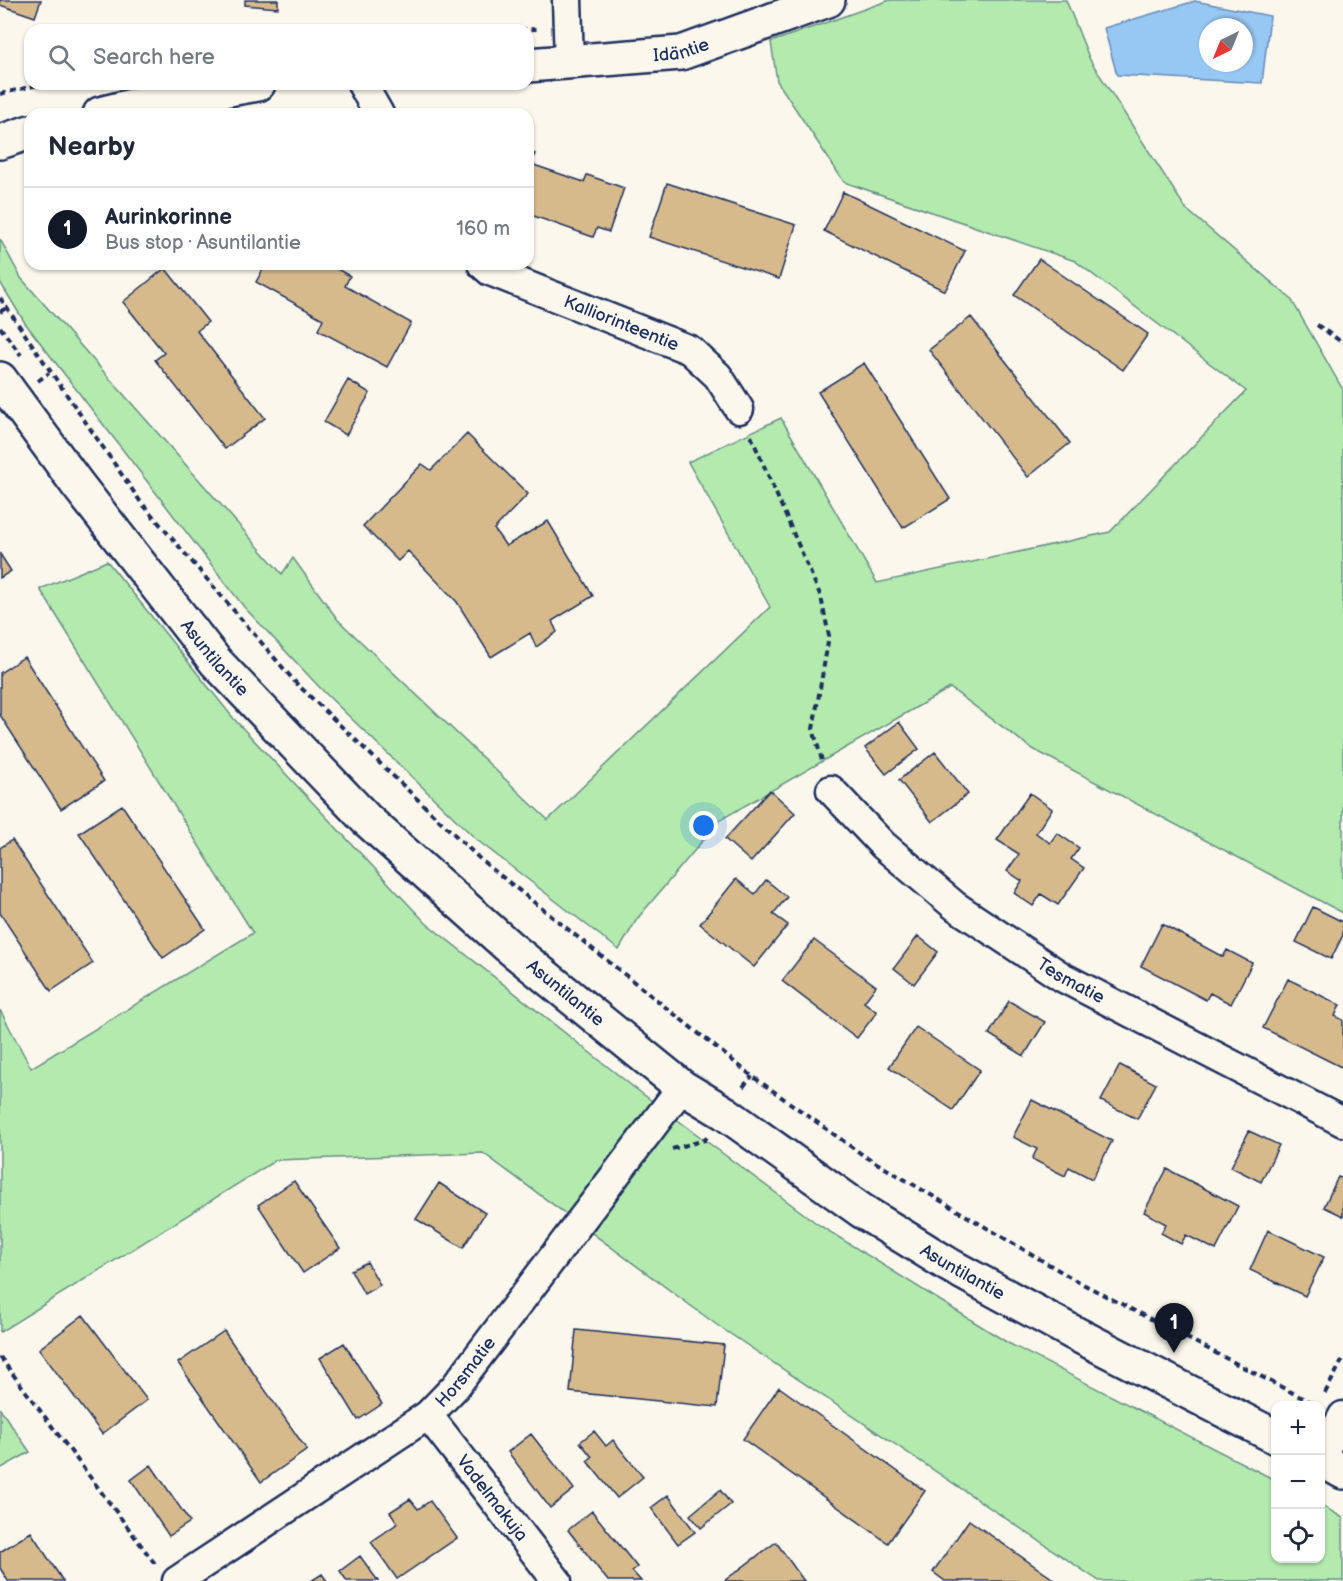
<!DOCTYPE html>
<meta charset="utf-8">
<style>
body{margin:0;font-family:"Balsamiq Sans",sans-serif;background:#f2f2f3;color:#1f2937}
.controls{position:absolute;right:18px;bottom:18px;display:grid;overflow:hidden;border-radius:12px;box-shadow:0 2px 4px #0004}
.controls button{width:54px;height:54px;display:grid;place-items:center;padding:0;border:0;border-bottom:2px solid #e0e1e3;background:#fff;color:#1f2937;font:30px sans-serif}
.compass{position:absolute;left:1199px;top:18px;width:54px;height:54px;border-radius:50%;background:#fff;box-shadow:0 2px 4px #0004;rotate:223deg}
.you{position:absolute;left:704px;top:826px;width:21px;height:21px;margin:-15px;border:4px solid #fff;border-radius:50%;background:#1a73e8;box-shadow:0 0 0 9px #1a73e833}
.badge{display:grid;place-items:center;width:39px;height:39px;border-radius:50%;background:#111827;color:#fff;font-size:20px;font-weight:700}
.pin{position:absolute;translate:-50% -50px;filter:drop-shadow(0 2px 3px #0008)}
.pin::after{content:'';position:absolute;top:32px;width:21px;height:18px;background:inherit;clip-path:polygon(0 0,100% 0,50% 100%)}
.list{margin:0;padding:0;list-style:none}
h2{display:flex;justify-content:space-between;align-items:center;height:78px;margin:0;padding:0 24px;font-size:26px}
h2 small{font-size:20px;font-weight:400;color:#747a83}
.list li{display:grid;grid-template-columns:39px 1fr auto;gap:18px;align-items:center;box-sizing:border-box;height:84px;padding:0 24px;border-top:2px solid #e0e1e3}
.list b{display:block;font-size:22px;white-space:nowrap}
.list p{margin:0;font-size:20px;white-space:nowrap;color:#747a83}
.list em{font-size:20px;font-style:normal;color:#747a83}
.icon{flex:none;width:33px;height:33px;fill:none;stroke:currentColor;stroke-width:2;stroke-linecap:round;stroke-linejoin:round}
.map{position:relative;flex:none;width:1343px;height:1581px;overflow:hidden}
.search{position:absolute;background:#fff;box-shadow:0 2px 4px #0004;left:24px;top:24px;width:510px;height:66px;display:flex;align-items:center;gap:15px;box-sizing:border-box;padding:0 21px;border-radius:18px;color:#747a83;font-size:22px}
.panel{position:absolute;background:#fff;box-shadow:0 2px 4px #0004;left:24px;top:108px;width:510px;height:162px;border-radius:18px}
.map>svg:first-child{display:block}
.green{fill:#b3ebae;stroke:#678d86;stroke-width:1.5}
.water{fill:#97c7f3;stroke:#658ab7;stroke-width:1.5;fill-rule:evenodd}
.building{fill:#d7ba8c;stroke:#1b2f5e;stroke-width:1.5}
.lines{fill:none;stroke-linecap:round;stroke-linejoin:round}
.street-casing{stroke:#1b2f5e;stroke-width:33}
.secondary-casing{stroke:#1b2f5e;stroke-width:38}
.path{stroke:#1b2f5e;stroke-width:4;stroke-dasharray:6 4.5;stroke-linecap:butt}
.street{stroke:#fbf7ec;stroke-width:28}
.secondary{stroke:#fbf7ec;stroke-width:33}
.labels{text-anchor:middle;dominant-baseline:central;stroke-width:6;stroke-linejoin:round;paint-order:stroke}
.street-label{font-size:18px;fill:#1b2f5e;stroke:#fbf7ec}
</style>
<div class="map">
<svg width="1343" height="1581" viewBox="0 0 1343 1581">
<rect width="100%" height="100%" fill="#fbf7ec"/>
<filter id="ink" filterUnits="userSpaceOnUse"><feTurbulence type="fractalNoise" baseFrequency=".0167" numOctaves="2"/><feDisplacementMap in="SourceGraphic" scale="12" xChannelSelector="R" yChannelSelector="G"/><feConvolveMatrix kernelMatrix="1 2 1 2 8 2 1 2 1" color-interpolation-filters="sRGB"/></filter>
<g filter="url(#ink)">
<path class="green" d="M890,0H1066L1090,60L1186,209L1291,299L1343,390V913L1031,748L950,688L720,820L637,919L619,950L477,840L325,693L244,607L25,323L0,282V239L21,278L282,574L293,558L338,620L548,820L770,607L688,462L781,418L877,583L1110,532L1246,391L1075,261L844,182L777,81L771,42Z
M107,561L234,719L426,923L636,1089L819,1225L1008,1343L1275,1480L1276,1558H1320L1321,1505L1343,1518V1581H1099L717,1325L483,1153L276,1160L0,1332V1010L31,1068L253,933L40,589Z
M0,1409L30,1452L0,1469Z"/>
<path class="water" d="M1195,1L1270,16L1262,83L1117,75L1104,28ZM1208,27H1244V63H1208Z"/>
<path class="building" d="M0,0H41L35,17L0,5Z
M245,0H278V8L245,5Z
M528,151L535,154L531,164L584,182L587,175L624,188L609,232L597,228L593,237L528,214Z
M667,183L796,225L779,279L649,237Z
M843,192L965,251L945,291L824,231Z
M1039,259L1148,334L1123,370L1014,295Z
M266,264H328L350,276L345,286L411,323L387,367L318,330L323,319L256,282Z
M165,268L208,322L197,331L265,418L225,449L155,360L164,353L123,302Z
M971,317L1070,443L1028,477L929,350Z
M864,363L950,499L903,528L818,392Z
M348,380L370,393L346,435L324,422Z
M467,434L528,494L494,529L506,546L548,521L593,596L552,621L557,632L536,647L530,633L491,657L457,602L408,551L398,561L363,526L422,464L431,470Z
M0,554L11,571L0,578Z
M24,657L104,781L61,809L0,715V673Z
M899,722L919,749L886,774L865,748Z
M935,752L968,794L932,822L899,780Z
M770,790L795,813L751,862L725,839Z
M1030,793L1052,809L1036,833L1050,843L1057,833L1079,848L1071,859L1084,868L1058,905L1041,894L1033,906L1014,893L1022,881L1007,871L1019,854L997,840Z
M122,805L205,929L163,958L79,833Z
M12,840L93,963L51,991L0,913V848Z
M736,879L755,894L766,880L787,897L773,914L788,925L754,967L700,924Z
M1313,907L1343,922V935L1331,959L1296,942Z
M1162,924L1223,957L1227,950L1252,963L1231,1004L1210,993L1206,1000L1141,966Z
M918,936L938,952L914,984L894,968Z
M814,940L876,986L864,1002L877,1012L857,1038L782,981Z
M1288,979L1340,1005L1335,1016L1343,1020V1068L1263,1028Z
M1009,1001L1045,1022L1024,1056L989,1034Z
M916,1027L980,1070L953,1110L889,1067Z
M1120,1065L1156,1084L1137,1119L1101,1101Z
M1032,1100L1112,1141L1092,1179L1069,1167L1065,1176L1032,1159L1037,1149L1013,1137Z
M1249,1131L1279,1145L1261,1182L1231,1167Z
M1167,1169L1238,1206L1216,1250L1186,1235L1181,1244L1161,1233L1166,1224L1144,1212Z
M1338,1177L1343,1179V1216L1324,1207Z
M294,1181L340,1248L303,1273L258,1205Z
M439,1183L485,1213L463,1248L416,1219Z
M1268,1230L1324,1257L1305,1296L1250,1270Z
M367,1262L380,1285L364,1294L351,1270Z
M83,1315L147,1400L102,1434L39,1349Z
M576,1330L724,1345L717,1407L570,1392Z
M224,1331L307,1450L261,1482L178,1363Z
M344,1343L382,1404L358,1420L320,1358Z
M779,1387L925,1491L888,1543L743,1439Z
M594,1431L606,1446L613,1440L643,1477L617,1498L587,1461L592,1457L580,1442Z
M531,1434L574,1489L550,1508L508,1452Z
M151,1465L190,1522L169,1536L131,1480Z
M720,1490L731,1504L701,1528L690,1515Z
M668,1495L695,1532L678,1544L651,1508Z
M410,1499L418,1509L430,1501L457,1538L397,1579L371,1542L398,1523L390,1512Z
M592,1511L637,1567L632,1571L641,1581H608L568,1530Z
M969,1520L1056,1581H945L933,1572Z
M31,1532L63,1581H8L0,1568V1552Z
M776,1542L804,1581H724Z
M360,1556L378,1581H347L340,1571Z
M322,1574L327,1581H311Z"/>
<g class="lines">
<defs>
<g id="street">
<path d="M567,0L569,63"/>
<path d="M362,84L379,114"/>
<path id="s1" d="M482,264L490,271L690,350L718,376L739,409"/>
<path id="s2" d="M831,790L883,845L955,906L1062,977L1343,1122"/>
<path id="s3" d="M428,1415L557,1581"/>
<path d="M1320,1458L1343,1416"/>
<path id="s4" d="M177,1581L428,1415L455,1387L682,1087"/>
</g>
<g id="secondary">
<path id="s5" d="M528,65L681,53L828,0"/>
<path d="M100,114L136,105L258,84"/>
<path d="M0,142L30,132"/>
<path id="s6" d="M0,379L77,484L216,662L366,819L508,946L682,1087L725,1113L862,1211L949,1265L1072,1332L1276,1437"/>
<path d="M1320,1459L1343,1472"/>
</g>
</defs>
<use href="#street" class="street-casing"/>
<use href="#secondary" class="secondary-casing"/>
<path class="path" d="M499,30L539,29
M0,94L42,84
M0,298L140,501L296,683L481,860L752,1076L863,1155L1077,1281L1318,1406
M0,312L6,308
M1317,325L1343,343
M0,327L21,355
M38,381L49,373
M751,436L821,597L829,636L813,729L823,764
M743,1087L752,1076
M672,1149L705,1140L707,1137
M0,1357L156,1565
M1325,1393L1343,1359"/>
<use href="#street" class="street"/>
<use href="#secondary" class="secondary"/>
</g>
</g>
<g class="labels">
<g class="street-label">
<text stroke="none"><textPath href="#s5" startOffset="154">Idäntie</textPath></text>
<text stroke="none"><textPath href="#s1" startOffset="152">Kalliorinteentie</textPath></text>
<text stroke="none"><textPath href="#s6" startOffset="352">Asuntilantie</textPath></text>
<text stroke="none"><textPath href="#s2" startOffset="308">Tesmatie</textPath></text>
<text stroke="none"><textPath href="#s6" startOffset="838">Asuntilantie</textPath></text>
<text stroke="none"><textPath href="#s6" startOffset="1324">Asuntilantie</textPath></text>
<text stroke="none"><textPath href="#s4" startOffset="358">Horsmatie</textPath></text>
<text stroke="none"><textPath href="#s3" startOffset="105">Vadelmakuja</textPath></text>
</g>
</g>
</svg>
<div class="controls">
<button>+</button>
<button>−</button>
<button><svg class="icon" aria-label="locate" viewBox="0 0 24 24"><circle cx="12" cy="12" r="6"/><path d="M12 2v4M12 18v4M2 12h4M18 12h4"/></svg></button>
</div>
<svg class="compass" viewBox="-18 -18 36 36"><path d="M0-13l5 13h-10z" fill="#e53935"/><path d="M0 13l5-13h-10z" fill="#747a83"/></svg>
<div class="you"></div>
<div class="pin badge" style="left:1174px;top:1353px">1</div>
<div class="search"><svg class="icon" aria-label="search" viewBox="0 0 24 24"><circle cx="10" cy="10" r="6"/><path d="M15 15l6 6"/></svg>Search here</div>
<section class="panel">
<h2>Nearby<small></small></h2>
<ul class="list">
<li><span class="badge">1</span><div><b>Aurinkorinne</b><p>Bus stop · Asuntilantie</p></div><em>160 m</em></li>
</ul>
</section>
</div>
